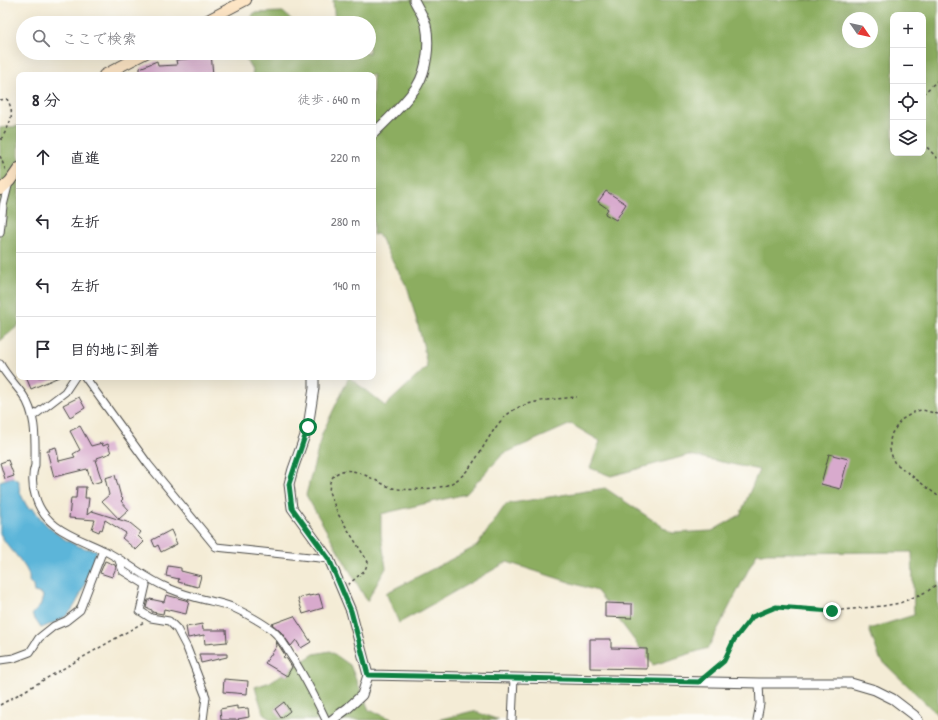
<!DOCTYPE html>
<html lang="ja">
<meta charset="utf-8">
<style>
body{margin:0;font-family:"Patrick Hand","Klee One",sans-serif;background:#f7f7f7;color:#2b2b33}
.controls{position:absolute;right:12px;top:12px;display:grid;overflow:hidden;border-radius:8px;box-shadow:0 4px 16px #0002}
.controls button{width:36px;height:36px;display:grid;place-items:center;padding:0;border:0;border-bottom:1px solid #e1e1e2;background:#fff;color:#2b2b33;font:20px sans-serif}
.compass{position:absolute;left:842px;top:12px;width:36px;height:36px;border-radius:50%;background:#fff;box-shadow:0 4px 16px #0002;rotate:124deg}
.stop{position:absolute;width:12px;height:12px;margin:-9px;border:3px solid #0b8043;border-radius:50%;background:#fff}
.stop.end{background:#0b8043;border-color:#fff;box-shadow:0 1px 4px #0008}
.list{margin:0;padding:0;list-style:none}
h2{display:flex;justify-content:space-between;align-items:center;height:52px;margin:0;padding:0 16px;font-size:17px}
h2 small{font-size:13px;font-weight:400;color:#7c7c81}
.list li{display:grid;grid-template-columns:26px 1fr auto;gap:12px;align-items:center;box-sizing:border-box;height:64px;padding:0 16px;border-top:1px solid #e1e1e2}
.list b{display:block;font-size:15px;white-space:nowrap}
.list em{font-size:13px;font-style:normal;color:#7c7c81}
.icon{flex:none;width:22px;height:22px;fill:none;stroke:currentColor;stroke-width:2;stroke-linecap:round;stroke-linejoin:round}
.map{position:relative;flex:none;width:938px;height:720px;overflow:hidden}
.search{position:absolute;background:#fff;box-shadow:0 4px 16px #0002;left:16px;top:16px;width:360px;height:44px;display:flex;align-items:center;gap:10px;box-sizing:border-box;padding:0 14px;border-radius:22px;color:#7c7c81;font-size:15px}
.panel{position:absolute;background:#fff;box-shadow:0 4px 16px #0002;left:16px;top:72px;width:360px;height:308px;border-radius:8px}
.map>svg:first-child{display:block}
.forest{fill:#8cad61;stroke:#5c6c46;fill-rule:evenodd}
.water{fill:#5cb5d9;stroke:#447082}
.building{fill:#d8aacd}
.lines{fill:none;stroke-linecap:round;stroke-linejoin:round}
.minor-casing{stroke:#494845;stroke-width:9}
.tertiary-casing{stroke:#494845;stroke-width:11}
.secondary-casing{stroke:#494845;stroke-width:12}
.path{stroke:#494845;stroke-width:1.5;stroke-dasharray:3 3;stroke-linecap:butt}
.minor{stroke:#fff;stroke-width:7}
.tertiary{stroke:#fff;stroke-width:9}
.secondary{stroke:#fde5c5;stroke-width:10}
.route{stroke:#0b8043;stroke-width:5}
</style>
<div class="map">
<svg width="938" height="720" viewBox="0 0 938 720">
<rect width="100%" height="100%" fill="#fdfcf7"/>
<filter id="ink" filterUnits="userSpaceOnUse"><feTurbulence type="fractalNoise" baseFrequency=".025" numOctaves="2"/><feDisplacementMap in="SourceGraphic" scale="8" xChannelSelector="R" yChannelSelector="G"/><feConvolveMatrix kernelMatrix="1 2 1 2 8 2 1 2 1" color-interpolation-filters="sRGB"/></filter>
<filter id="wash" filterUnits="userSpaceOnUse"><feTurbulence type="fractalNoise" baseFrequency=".012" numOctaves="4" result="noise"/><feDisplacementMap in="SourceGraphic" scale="16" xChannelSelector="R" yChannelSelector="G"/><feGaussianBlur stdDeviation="0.9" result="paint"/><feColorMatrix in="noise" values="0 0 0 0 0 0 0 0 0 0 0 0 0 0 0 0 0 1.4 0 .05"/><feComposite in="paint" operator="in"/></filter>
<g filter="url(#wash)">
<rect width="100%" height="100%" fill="#f4ecd6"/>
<path class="forest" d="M333,0H938V715L880,659L869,629L914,615L912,552L757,553L708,648L653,665L597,591L507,562L399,623L386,593L477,546L506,504L605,488L672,533L712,531L740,515L759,470L689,455L611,476L590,468L600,441L571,424L503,454L466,494L381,514V535L386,568L367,601L306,495L322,434L349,377L385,406L427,367L423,344L408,289L378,234L373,235V75H252L253,71L242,53H369V23H335ZM893,15H923V153H893ZM848,18H872V42H848Z
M283,12L295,23H248L254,13Z
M19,126V325L0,341V128Z
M330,651L350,665L369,710L395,720H272L264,715L255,687L270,682L314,654Z
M473,711L499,720H437Z"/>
<path class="water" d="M12,477L19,481C18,491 23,499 28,508L34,509C43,525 63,541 81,547C86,549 92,549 97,550C90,567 80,605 66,616C59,621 49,625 41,628L32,615L40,606L43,597L42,594L34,592L33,586L29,581C32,567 6,548 0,533V481Z"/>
<g id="blocks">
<path class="building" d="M195,53H211L213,75H140V68L157,61L158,66L177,65L176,60L196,58Z
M606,191L626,204L616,220L605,214L608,209L598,202Z
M26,377H59L31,389Z
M79,397L85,408L70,417L63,405Z
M80,426L91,446L102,443L103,446L108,444L111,453L97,458L98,460H95L102,481L92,484L87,469L54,477L47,451H50L49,449L56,447L59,461L75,457L73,454L80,450L70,431Z
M829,454L848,459L840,489L821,484Z
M8,460L14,476L5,479L0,463Z
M115,475L121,497L123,499L121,501L129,510L119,519L102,501L109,495L105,478Z
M77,487H86L85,498H89L87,515L92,511L130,523L141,532L138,536L144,542L136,550L122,538L126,533L105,520L102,530L100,529L99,532L92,529L95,520L69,518L71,498H76Z
M171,530L177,544L161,552L158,545L155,547L152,540Z
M105,561L115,565L116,568L112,577L100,573Z
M168,566L181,568V571L201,576L198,587L178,582L179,579L166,576Z
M319,594L323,608L303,614L298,598L309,595V596Z
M166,595L189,601L186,614L164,609L163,614L152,612V610L146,608L148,600H150V599L164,602Z
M605,603L632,604V618L605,617Z
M294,616L311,642L301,648L296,640L291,646L281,632L272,624Z
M202,624L203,630H226L227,642L205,644L204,635L188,638L186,627Z
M590,639H611V648L647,649V669L590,668Z
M276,641L285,655L283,657L287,659L292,667L287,676L265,663L277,646Z
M199,654H227V657L201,663Z
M224,679L248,681L247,694L223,692Z
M284,702L290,711L281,718L275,709Z
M237,706V709L248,708L249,717L238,719L239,720H221L220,709Z"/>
</g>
</g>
<g filter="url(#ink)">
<use href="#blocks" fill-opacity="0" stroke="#494845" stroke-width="1"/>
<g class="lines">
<defs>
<path id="minor" d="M0,233L3,206L9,182
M0,364C6,375 15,384 23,395C37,415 35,441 35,465C32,474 32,486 35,495C44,530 77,537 105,551C127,562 146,579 168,588C180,593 193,597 206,600C214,602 224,604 232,607C245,613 260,621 272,630C279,636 285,645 290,654C304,675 315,697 326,720
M85,377L148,464L216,547L329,559
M32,417L65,392L75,377
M118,558L123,571L146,585L140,611L151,618L169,621L177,629L187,648L206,697L203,720
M0,660L14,658L30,652L39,638L54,626L66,621L80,610L103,550
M512,720L514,678
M757,720L760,704L759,683"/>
<path id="tertiary" d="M373,134C388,119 405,104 417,86C427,70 430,44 426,25C424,17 418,8 414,0
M314,377V388L308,427L293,469L289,484L292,508L329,559L351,611L368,675L362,695L348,708L332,720
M368,675L759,683H851L875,690L893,699L914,715L918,720"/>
<path id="secondary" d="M202,23L246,0
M104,75L146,53
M0,190L10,181L19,168"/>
</defs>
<use href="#minor" class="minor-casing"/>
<use href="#tertiary" class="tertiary-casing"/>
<use href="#secondary" class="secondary-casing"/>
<path class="path" d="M923,94L938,80
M0,100L7,99C17,116 8,126 0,142
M923,143L938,159
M0,156L6,171
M938,414L923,410L916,411L901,420L892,433L890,440V450L894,462L938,496
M348,585L365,570L368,562L338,514L329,492L330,482L334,475C336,474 339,472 342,471C357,467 379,484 393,488C403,491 438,489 447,485C478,474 485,429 512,411C529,400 557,399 577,397
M710,673L724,661L734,640L752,617L776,607L832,611L883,606L900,603L928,591L938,583
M0,705L144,622"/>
<use href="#minor" class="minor"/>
<use href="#tertiary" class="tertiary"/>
<use href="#secondary" class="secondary"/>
</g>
</g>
<g class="lines" filter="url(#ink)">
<path class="route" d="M308,427L289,484L292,508L329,559L351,611L368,675L699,682L724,661L734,640L752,617L776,607L832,611"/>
</g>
</svg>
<div class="controls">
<button>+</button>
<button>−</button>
<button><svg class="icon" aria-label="locate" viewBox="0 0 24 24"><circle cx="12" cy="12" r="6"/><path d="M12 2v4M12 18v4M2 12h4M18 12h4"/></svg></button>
<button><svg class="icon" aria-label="layers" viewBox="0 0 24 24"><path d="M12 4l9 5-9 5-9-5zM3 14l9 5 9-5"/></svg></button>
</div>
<svg class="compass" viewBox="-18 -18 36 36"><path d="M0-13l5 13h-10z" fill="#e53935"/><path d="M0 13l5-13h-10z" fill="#7c7c81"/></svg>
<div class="stop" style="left:308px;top:427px"></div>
<div class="stop end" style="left:832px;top:611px"></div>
<div class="search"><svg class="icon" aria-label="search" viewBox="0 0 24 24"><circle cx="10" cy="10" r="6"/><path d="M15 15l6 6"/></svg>ここで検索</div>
<section class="panel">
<h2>8 分<small>徒歩 · 640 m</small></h2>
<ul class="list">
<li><svg class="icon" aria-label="ahead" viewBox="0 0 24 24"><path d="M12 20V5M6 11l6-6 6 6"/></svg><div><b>直進</b></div><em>220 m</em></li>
<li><svg class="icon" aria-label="left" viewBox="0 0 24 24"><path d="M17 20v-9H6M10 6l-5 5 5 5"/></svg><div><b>左折</b></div><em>280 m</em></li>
<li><svg class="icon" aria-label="left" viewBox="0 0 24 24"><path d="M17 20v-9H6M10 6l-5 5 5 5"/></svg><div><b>左折</b></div><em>140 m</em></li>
<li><svg class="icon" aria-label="arrive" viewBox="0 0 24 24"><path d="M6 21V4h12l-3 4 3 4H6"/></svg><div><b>目的地に到着</b></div></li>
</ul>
</section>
</div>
